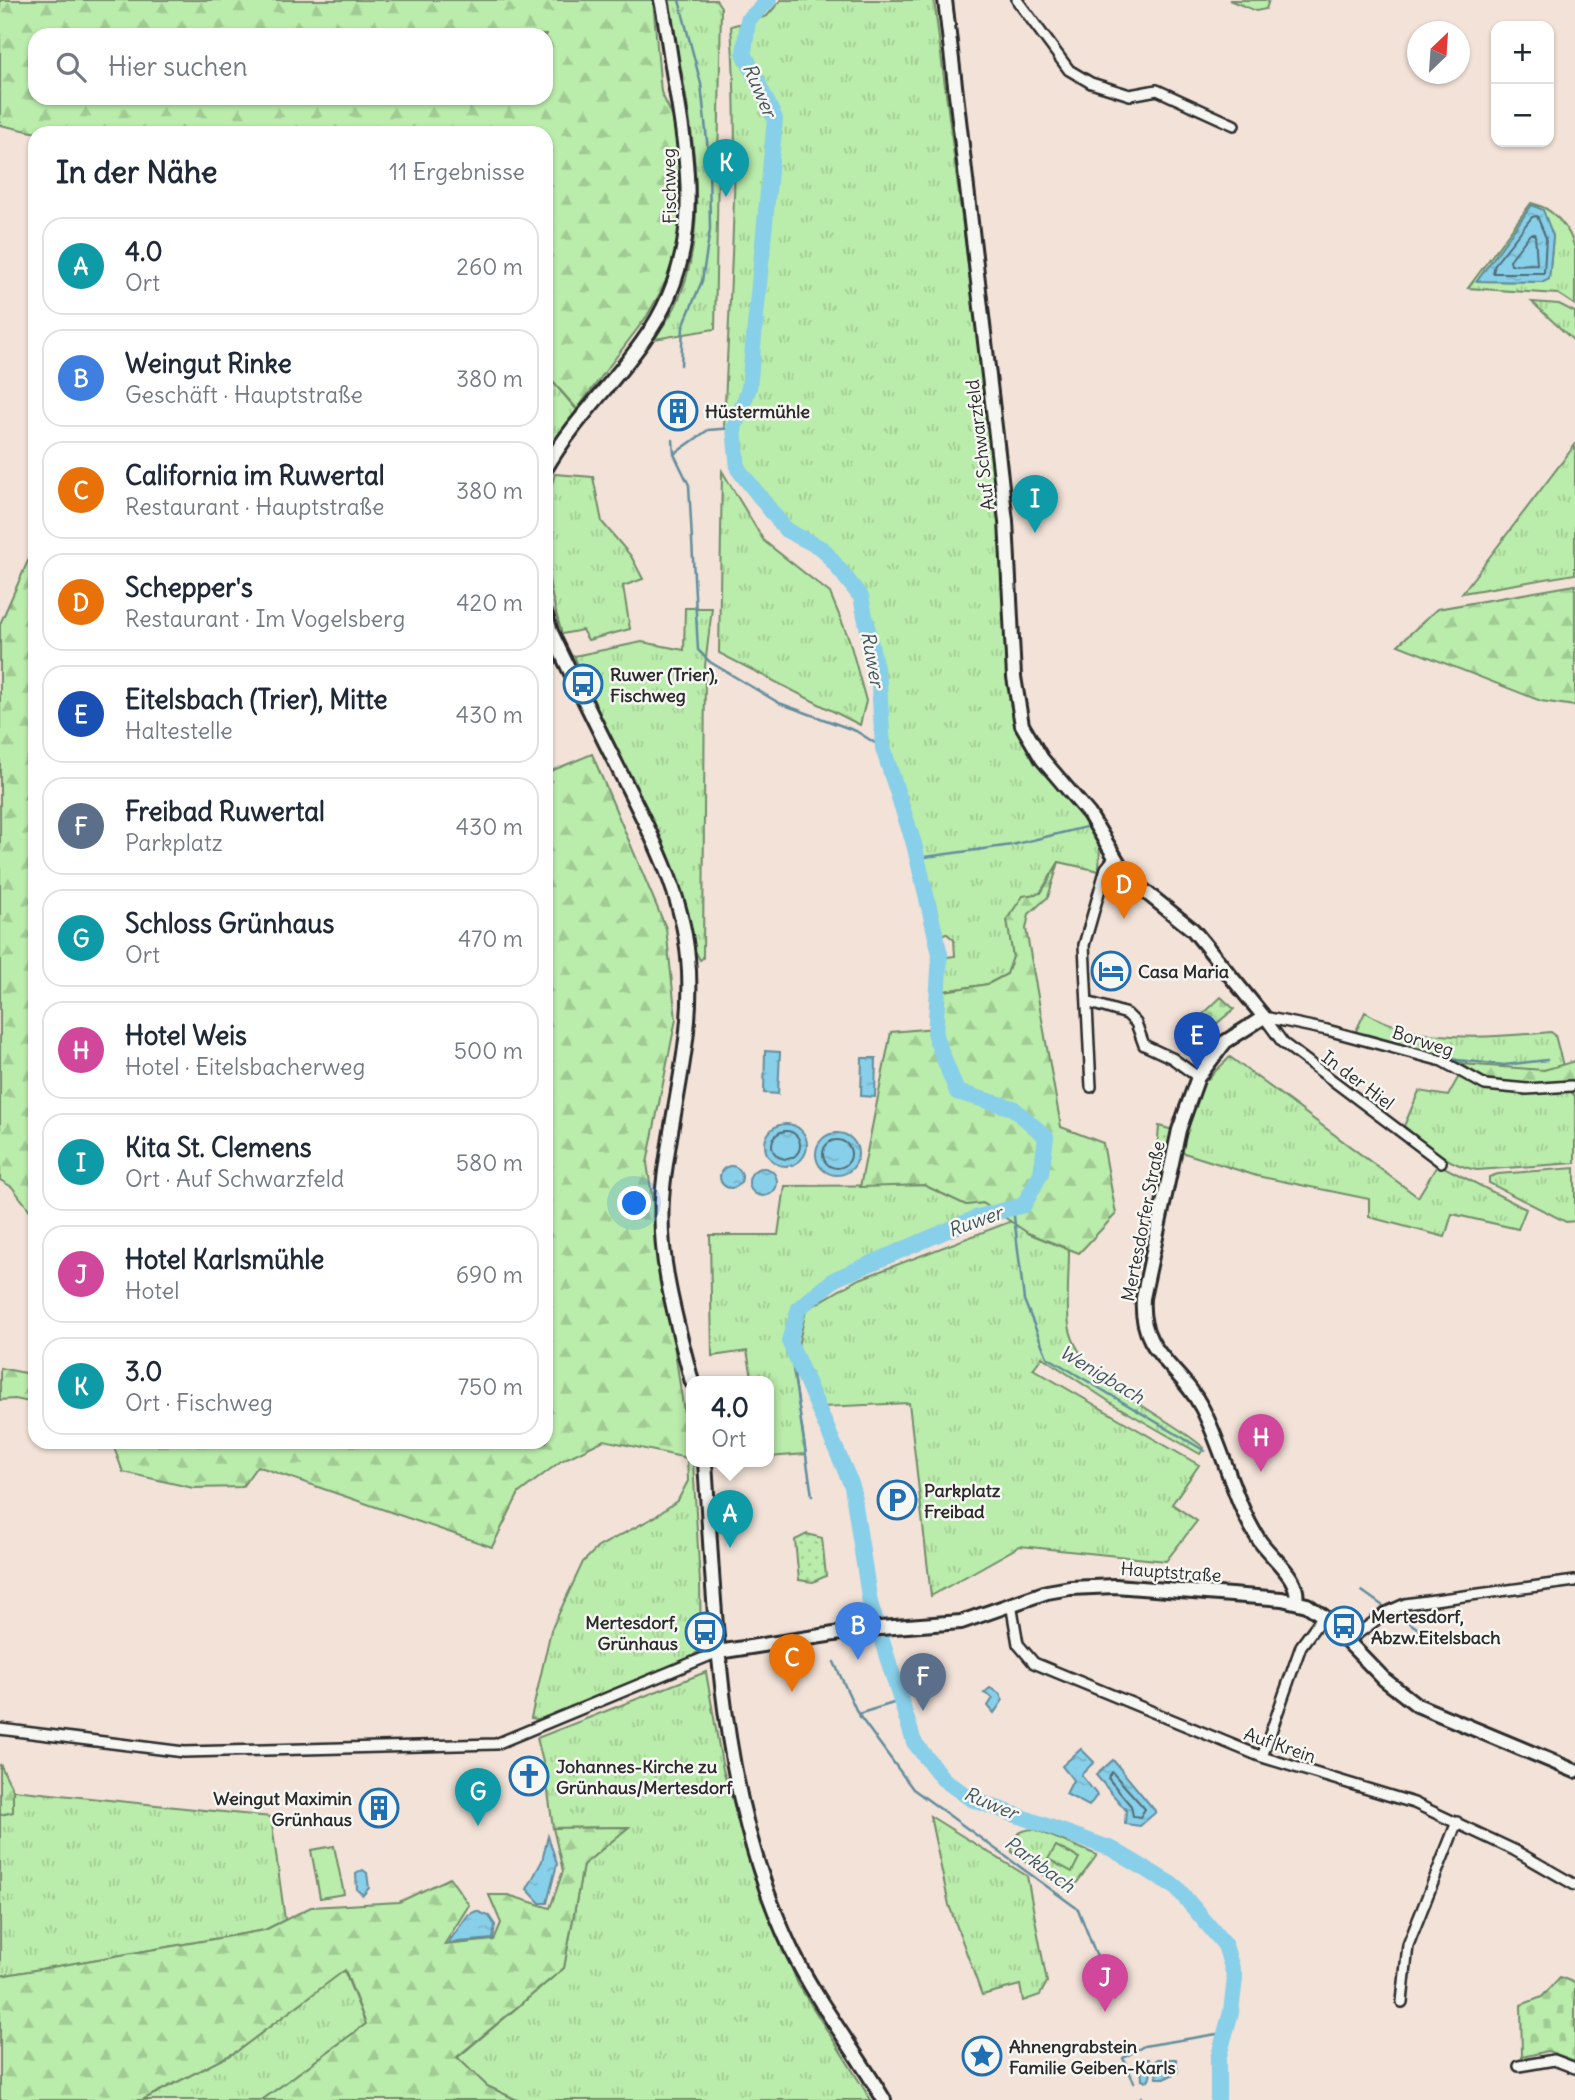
<!DOCTYPE html>
<html lang="de">
<meta charset="utf-8">
<style>
body{margin:0;font-family:Delius,sans-serif;background:#f2f2f3;color:#1f2937}
.controls{position:absolute;right:21px;top:21px;display:grid;overflow:hidden;border-radius:14px;box-shadow:0 2px 5px #0004}
.controls button{width:63px;height:63px;display:grid;place-items:center;padding:0;border:0;border-bottom:2px solid #e0e1e3;background:#fff;color:#1f2937;font:35px sans-serif}
.compass{position:absolute;left:1407px;top:21px;width:63px;height:63px;border-radius:50%;background:#fff;box-shadow:0 2px 5px #0004;rotate:25deg}
.you{position:absolute;left:635px;top:1204px;width:24px;height:24px;margin:-18px;border:5px solid #fff;border-radius:50%;background:#1a73e8;box-shadow:0 0 0 10px #1a73e833}
.badge{display:grid;place-items:center;width:46px;height:46px;border-radius:50%;background:#0b8043;color:#fff;font-size:23px;font-weight:700}
.pin{position:absolute;translate:-50% -58px;filter:drop-shadow(0 2px 4px #0008)}
.pin::after{content:'';position:absolute;top:37px;width:24px;height:21px;background:inherit;clip-path:polygon(0 0,100% 0,50% 100%)}
.popup{position:absolute;left:686px;top:1376px;width:88px;height:91px;box-sizing:border-box;display:grid;place-content:center;border-radius:14px;background:#fff;filter:drop-shadow(0 2px 5px #0005);font-size:23px;white-space:nowrap;color:#747a83}
.popup b{font-size:26px;color:#1f2937}
.popup::after{content:'';position:absolute;left:50%;top:100%;margin-left:-14px;border:14px solid transparent;border-top-color:#fff}
.list{margin:0;padding:0;list-style:none}
h2{display:flex;justify-content:space-between;align-items:center;height:91px;margin:0;padding:0 28px;font-size:30px}
h2 small{font-size:23px;font-weight:400;color:#747a83}
.list li{display:grid;grid-template-columns:46px 1fr auto;gap:21px;align-items:center;box-sizing:border-box;height:98px;margin:0 14px 14px;padding:0 14px;border:2px solid #e0e1e3;border-radius:21px}
.list b{display:block;font-size:26px;white-space:nowrap}
.list p{margin:0;font-size:23px;white-space:nowrap;color:#747a83}
.list em{font-size:23px;font-style:normal;color:#747a83}
.icon{flex:none;width:38px;height:38px;fill:none;stroke:currentColor;stroke-width:2;stroke-linecap:round;stroke-linejoin:round}
.map{position:relative;flex:none;width:1575px;height:2100px;overflow:hidden}
.search{position:absolute;background:#fff;box-shadow:0 2px 5px #0004;left:28px;top:28px;width:525px;height:77px;display:flex;align-items:center;gap:18px;box-sizing:border-box;padding:0 24px;border-radius:21px;color:#747a83;font-size:26px}
.panel{position:absolute;background:#fff;box-shadow:0 2px 5px #0004;left:28px;top:126px;width:525px;height:1323px;border-radius:21px}
.map>svg:first-child{display:block}
.grass{fill:url(#grass-tufts);stroke:#728c6b;stroke-width:2;fill-rule:evenodd}
.forest{fill:url(#forest-firs);stroke:#728c6b;stroke-width:2;fill-rule:evenodd}
.cemetery{fill:url(#cemetery-stones);stroke:#728c6b;stroke-width:2}
.park{fill:url(#park-dots);stroke:#728c6b;stroke-width:2}
.pitch{fill:#baecab;stroke:#728c6b;stroke-width:2}
.water{fill:url(#water-ripples);stroke:#638d9d;stroke-width:2}
.lines{fill:none;stroke-linecap:round;stroke-linejoin:round}
.shore{stroke:#506d77;stroke-width:2}
.stream{stroke:#638d9d;stroke-width:2.5}
.river{stroke:#88cfe9;stroke-width:16}
.street-casing{stroke:#2b2b2b;stroke-width:14}
.secondary-casing{stroke:#2b2b2b;stroke-width:18}
.street{stroke:#f6f6f2;stroke-width:9}
.secondary{stroke:#f6f6f2;stroke-width:12}
.labels{text-anchor:middle;dominant-baseline:central;stroke-width:5;stroke-linejoin:round;paint-order:stroke}
.street-label{font-size:18px;fill:#2b2b2b;stroke:#f6f6f2}
.poi-label{font-size:18px;font-weight:bold;fill:#2b2b2b;stroke:#f6f6f2;text-anchor:start}
.water-label{font-size:19px;font-style:italic;fill:#42545a;stroke:#f6f6f2}
</style>
<div class="map">
<svg width="1575" height="2100" viewBox="0 0 1575 2100">
<defs>
<pattern id="grass-tufts" width="24" height="20" patternUnits="userSpaceOnUse" patternTransform="scale(1.75)"><rect width="24" height="20" fill="#baecab"/><path d="M3 7l-1-3M5 7V3M7 7l1-3M15 17l-1-3M17 17v-4M19 17l1-3" fill="none" stroke="#a0cb93"/></pattern>
<pattern id="forest-firs" width="22" height="20" patternUnits="userSpaceOnUse" patternTransform="scale(1.75)"><rect width="22" height="20" fill="#baecab"/><path d="M5 1l3.5 6h-7zM16 11l3.5 6h-7z" fill="#a0cb93"/></pattern>
<pattern id="cemetery-stones" width="16" height="16" patternUnits="userSpaceOnUse" patternTransform="scale(1.75)"><rect width="16" height="16" fill="#baecab"/><path d="M2 7V4a2 2 0 0 1 4 0v3zM10 15v-3a2 2 0 0 1 4 0v3z" fill="#a0cb93"/></pattern>
<pattern id="park-dots" width="8" height="8" patternUnits="userSpaceOnUse" patternTransform="scale(1.75)"><rect width="8" height="8" fill="#baecab"/><path d="M2 2h.1M6 6h.1" fill="none" stroke="#a0cb93" stroke-width="1.8" stroke-linecap="round"/></pattern>
<pattern id="water-ripples" width="26" height="14" patternUnits="userSpaceOnUse" patternTransform="scale(1.75)"><rect width="26" height="14" fill="#88cfe9"/><path d="M2 4q2-2 4 0t4 0M15 11q2-2 4 0t4 0" fill="none" stroke="#76b2c8"/></pattern>
</defs>
<rect width="100%" height="100%" fill="#f2e2d8"/>
<filter id="ink" filterUnits="userSpaceOnUse"><feTurbulence type="fractalNoise" baseFrequency=".0143" numOctaves="2"/><feDisplacementMap in="SourceGraphic" scale="14" xChannelSelector="R" yChannelSelector="G"/><feConvolveMatrix kernelMatrix="1 2 1 2 8 2 1 2 1" color-interpolation-filters="sRGB"/></filter>
<g filter="url(#ink)">
<path class="grass" d="M667,0H716L721,7L715,329L655,339C661,329 669,318 675,307C718,221 685,90 667,0Z
M781,0H934L1000,515L1016,726L1035,759L1071,801L1100,844L1099,871L1059,862L1040,893L1007,919L1013,957L1007,974L988,984L938,992L940,958L955,956L954,940L946,933L936,937L918,858L883,748L879,683L861,597L823,549L786,530L738,469L734,428L724,429C729,295 741,159 731,26L767,16Z
M1531,203C1552,207 1570,227 1575,249C1575,265 1575,288 1575,305L1558,294L1468,288ZM1532,205L1538,206L1553,236L1549,279L1543,282L1477,281Z
M1532,302L1559,304L1575,312V342Z
M546,374L577,410L549,450L546,462Z
M1575,445V574L1462,593Z
M722,471L764,541L830,593L849,639L866,701L860,725L719,653Z
M555,474L593,477L602,522L631,556L643,579L623,586L630,629L588,640L582,630L562,634C546,582 537,527 555,474Z
M685,608H712L705,666L703,958L700,960L694,949L673,870L633,789L574,656L642,642L684,650Z
M1365,1012C1420,1044 1490,1038 1551,1032L1555,1035L1563,1066C1504,1084 1413,1049 1355,1033Z
M1230,1057L1418,1197L1438,1164L1526,1209L1518,1229L1452,1214L1445,1237L1369,1217V1199L1257,1176L1181,1152L1202,1084Z
M1459,1076C1496,1096 1530,1091 1571,1092L1575,1096V1163L1477,1170C1447,1165 1427,1145 1404,1126L1419,1091L1448,1096Z
M1575,1168V1221L1566,1222L1489,1183V1177L1498,1174Z
M924,1185L966,1205L983,1203L996,1212L978,1217L835,1279L799,1308L789,1341L806,1454L769,1457L768,1382H753L747,1351L712,1356L710,1235H778L785,1186Z
M1025,1216L1028,1233L1069,1250C1069,1274 1066,1301 1069,1325C1078,1383 1163,1411 1204,1448L1200,1454L1113,1404L1042,1357L1033,1369L1199,1465L1172,1504L1197,1521L1166,1561L1020,1546L931,1596L909,1403L822,1407L798,1346L806,1310L857,1280Z
M687,1458L693,1462L700,1583L701,1649L690,1658L543,1720L531,1718L551,1630L583,1562L598,1547L655,1517L678,1500L688,1481Z
M706,1672L723,1770L781,1942L798,1984L871,2100H517L487,2086L457,2058L564,1968L583,1865L628,1827L553,1828L545,1770L537,1738Z
M13,1790L271,1817L285,1920L265,1930L0,1976V1815L13,1812Z
M930,1816L1027,1876L1047,1982L1040,1995L1023,2001L1020,1985L982,1995L949,1905Z
M1034,1829L1097,1855L1075,1885L1043,1875L1012,1852C1012,1836 1018,1830 1034,1829Z
M344,1970L366,2024L262,2100H142L236,2052Z"/>
<path class="forest" d="M0,0H653L661,92L676,124L681,157L683,209L676,251L664,286L647,316L577,409L546,374V133H37L0,125ZM35,35H546V98H35Z
M1229,0H1269L1266,9L1256,11Z
M35,545V1217L12,1187L0,1180V624Z
M1575,585V706L1541,701L1398,645L1437,609Z
M592,754L666,928L676,1019L647,1163L691,1459L604,1440L561,1461L519,1493L492,1547L257,1466L242,1487L193,1488L123,1472L112,1442H546V764L551,771Z
M1059,862L1048,897L1029,914L1026,929L1061,1127L1103,1143L1116,1214L1079,1253L1028,1233L983,1203L966,1205L924,1185L860,1187L891,1032L935,1028L938,992L988,984L1007,974L1013,957L1007,919L1023,896L1041,893Z
M1575,1061V1081L1534,1084L1492,1082L1461,1064L1544,1070Z
M0,1368L35,1375V1403L15,1399L0,1400Z
M0,1764L13,1790V1812L0,1815Z
M629,1827L583,1865L564,1968L457,2057L487,2086L517,2100H262L366,2024L345,1970L236,2052L142,2100H0V1976L265,1930L311,1907L399,1902L450,1878L469,1905L444,1945L494,1940L501,1923L489,1895H508L550,1908L563,1871L553,1828Z"/>
<path class="cemetery" d="M1221,997L1234,1009L1208,1031L1196,1021Z
M1560,1977L1575,1983V2061L1548,2051L1522,2057L1521,2005L1542,1997Z"/>
<path class="park" d="M1159,1126L1173,1130L1167,1153L1157,1151Z
M807,1534L822,1538L826,1576L813,1582L799,1580L795,1540Z"/>
<path class="pitch" d="M334,1846L344,1894L320,1898L311,1850Z
M1056,1846L1079,1858L1072,1872L1048,1859Z"/>
<path class="water" d="M1532,205L1543,210L1553,236L1549,279L1543,282L1477,281Z
M765,1051L780,1052L778,1094L764,1093Z
M862,1058H876L875,1097L861,1096Z
M765 1145a21 21 0 1 1 42 0a21 21 0 1 1-42 0Z
M816 1154a21 21 0 1 1 42 0a21 21 0 1 1-42 0Z
M720 1177a11 11 0 1 1 22 0a11 11 0 1 1-22 0Z
M749 1182a14 14 0 1 1 28 0a14 14 0 1 1-28 0Z
M990,1688L999,1693L1003,1700L994,1713L988,1706L993,1698L984,1693Z
M1081,1749L1094,1762L1081,1775L1097,1795L1089,1806L1066,1794L1073,1780L1062,1766Z
M1113,1760L1156,1812L1140,1826L1125,1824L1126,1810L1096,1775Z
M548,1836L557,1864L547,1903H540L527,1889L542,1861Z
M363,1870L367,1873L369,1888L363,1895L357,1890L356,1874Z
M476,1911L489,1916L495,1925L493,1939L448,1943L468,1915Z
M1146,2059H1149C1152,2066 1152,2078 1146,2082L1142,2080L1141,2065Z
M1158,2059H1176L1178,2072L1166,2078H1157L1154,2062Z"/>
<g class="lines">
<path class="shore" d="M1537,216L1546,238L1544,273H1493L1495,264L1532,217Z
M1530,234H1535L1537,264L1511,265L1510,260Z
M772 1145a14 14 0 1 1 28 0a14 14 0 1 1-28 0Z
M823 1154a14 14 0 1 1 28 0a14 14 0 1 1-28 0Z
M1112,1772L1145,1809L1140,1817L1133,1816L1131,1806L1108,1778Z"/>
<path class="stream" d="M679,0L701,84L709,160L710,230L702,281L683,326L681,365
M673,440L674,454L689,485L698,650L710,662L779,703L856,731L883,748
M674,454L708,430L734,428
M918,858L1012,845L1086,827
M1365,1034L1457,1060L1504,1065L1547,1060
M1013,1208L1024,1300L1047,1357L1205,1451
M789,1341L812,1496
M1362,1591L1383,1606
M1397,1614L1424,1633L1491,1638
M834,1662L858,1714L913,1789L1078,1909L1114,2000
M858,1714L900,1701
M1134,2082L1123,2058L1144,2046L1223,2033
M1140,2100L1141,2097"/>
<path class="river" d="M769,0L748,20L744,53L775,119L749,388L734,428L738,469L786,530L823,549L861,597L879,683L883,748L914,844L940,954L935,1036L957,1092L1013,1108L1046,1137L1041,1173L1024,1205L978,1217L835,1279L799,1308L789,1341L852,1486L870,1603L914,1742L943,1779L971,1799L1112,1849L1176,1887L1225,1945L1235,1978L1231,2012L1218,2059V2100"/>
<defs>
<path id="street" d="M1017,0L1069,70L1091,83L1130,95L1157,90L1234,125
M1087,1002L1127,1014L1136,1023L1144,1045L1172,1058L1198,1077
M1264,1017L1327,1030L1442,1061L1485,1085L1527,1089L1571,1086
M1264,1017L1283,1043L1441,1162
M1091,1087L1084,945L1106,868L1114,858
M1011,1603L1018,1644L1034,1663L1262,1757L1414,1803L1514,1850L1575,1885
M1348,1641L1387,1612L1405,1604L1575,1581
M0,1729L184,1752L496,1744L718,1652
M1262,1757L1301,1646L1323,1616
M1402,2002L1408,1945L1457,1822
M1519,2066L1554,2060L1575,2068"/>
<path id="secondary" d="M945,0L1006,521L1014,677L1022,725L1042,759L1089,814L1127,877L1193,930L1264,1017L1225,1042L1198,1077L1179,1130L1143,1298C1139,1354 1180,1365 1202,1408C1224,1450 1233,1500 1259,1540C1272,1559 1301,1578 1296,1602
M546,468C573,421 612,385 643,341C702,260 691,177 675,84C670,56 667,28 661,0
M546,615L551,632C573,678 596,724 619,770C649,830 682,890 688,957C696,1040 668,1118 662,1199C658,1261 677,1323 692,1382
M705,1462C716,1627 719,1799 792,1951C818,2004 855,2050 884,2100
M718,1652L867,1629L961,1622L1047,1592L1070,1588L1115,1586L1282,1599L1307,1605L1323,1616L1385,1680L1417,1705L1575,1771"/>
</defs>
<use href="#street" class="street-casing"/>
<use href="#secondary" class="secondary-casing"/>
<use href="#street" class="street"/>
<use href="#secondary" class="secondary"/>
</g>
</g>
<defs>
<symbol id="building-ring" viewBox="-11 -11 22 22"><circle r="9.5" fill="#f6f6f2" stroke="#1f6fb2" stroke-width="1.5"/><path d="M-4-6H4V6H1V3H-1V6H-4ZM-2.5-4.3h1.7v1.8h-1.7ZM.8-4.3h1.7v1.8H.8ZM-2.5-1h1.7V.8h-1.7ZM.8-1h1.7V.8H.8Z" fill="#1f6fb2"/></symbol>
<symbol id="bus-ring" viewBox="-11 -11 22 22"><circle r="9.5" fill="#f6f6f2" stroke="#1f6fb2" stroke-width="1.5"/><path d="M-5-6H5V4H4V6H2V4H-2V6H-4V4H-5ZM-3.5-4V0h7V-4ZM-3.5 1.2v1.5H-2V1.2ZM2 1.2v1.5H3.5V1.2Z" fill="#1f6fb2"/></symbol>
<symbol id="hotel-ring" viewBox="-11 -11 22 22"><circle r="9.5" fill="#f6f6f2" stroke="#1f6fb2" stroke-width="1.5"/><path d="M-6-4.5h1.5V1H6V5H4.5V3h-9V5H-6ZM-4 0a1.8 1.8 0 1 1 3.6 0ZM.5 0V-2.5h3Q6-2.5 6 0Z" fill="#1f6fb2"/></symbol>
<symbol id="parking-ring" viewBox="-11 -11 22 22"><circle r="9.5" fill="#f6f6f2" stroke="#1f6fb2" stroke-width="1.5"/><path d="M-3.5-5.5H1a3.5 3.5 0 0 1 0 7H-1V5.5H-3.5ZM-1-3.4V-.6H.8a1.4 1.4 0 0 0 0-2.8Z" fill="#1f6fb2"/></symbol>
<symbol id="church-ring" viewBox="-11 -11 22 22"><circle r="9.5" fill="#f6f6f2" stroke="#1f6fb2" stroke-width="1.5"/><path d="M-1.2-6h2.4v3.5h3.3v2.4h-3.3V6h-2.4V-.1h-3.3v-2.4h3.3Z" fill="#1f6fb2"/></symbol>
<symbol id="sight-ring" viewBox="-11 -11 22 22"><circle r="9.5" fill="#f6f6f2" stroke="#1f6fb2" stroke-width="1.5"/><path d="M0-6L1.8-2.2L6-1.7L2.9 1.2L3.7 5.4L0 3.3L-3.7 5.4L-2.9 1.2L-6-1.7L-1.8-2.2Z" fill="#1f6fb2"/></symbol>
</defs>
<g fill-rule="evenodd">
<use href="#building-ring" x="656" y="389" width="44" height="44"/>
<use href="#bus-ring" x="561" y="662" width="44" height="44"/>
<use href="#hotel-ring" x="1089" y="949" width="44" height="44"/>
<use href="#parking-ring" x="875" y="1478" width="44" height="44"/>
<use href="#bus-ring" x="1322" y="1604" width="44" height="44"/>
<use href="#bus-ring" x="683" y="1610" width="44" height="44"/>
<use href="#church-ring" x="507" y="1754" width="44" height="44"/>
<use href="#building-ring" x="357" y="1786" width="44" height="44"/>
<use href="#sight-ring" x="960" y="2034" width="44" height="44"/>
</g>
<g class="labels">
<g class="street-label">
<text transform="translate(669 186) rotate(-91)">Fischweg</text>
<text transform="translate(980 445) rotate(-97)">Auf Schwarzfeld</text>
<text transform="translate(1423 1041) rotate(18)">Borweg</text>
<text transform="translate(1358 1080) rotate(37)">In der Hiel</text>
<text transform="translate(1143 1221) rotate(-79)">Mertesdorfer Straße</text>
<text transform="translate(1171 1572) rotate(4)">Hauptstraße</text>
<text transform="translate(1280 1745) rotate(19)">Auf Krein</text>
</g>
<g class="poi-label">
<text x="705" y="411">Hüstermühle</text>
<text x="610" y="674">Ruwer (Trier),<tspan x="610" dy="21">Fischweg</tspan></text>
<text x="1138" y="971">Casa Maria</text>
<text x="924" y="1490">Parkplatz<tspan x="924" dy="21">Freibad</tspan></text>
<text x="1371" y="1616">Mertesdorf,<tspan x="1371" dy="21">Abzw.Eitelsbach</tspan></text>
<text x="678" y="1622" text-anchor="end">Mertesdorf,<tspan x="678" dy="21">Grünhaus</tspan></text>
<text x="556" y="1766">Johannes-Kirche zu<tspan x="556" dy="21">Grünhaus/Mertesdorf</tspan></text>
<text x="352" y="1798" text-anchor="end">Weingut Maximin<tspan x="352" dy="21">Grünhaus</tspan></text>
<text x="1009" y="2046">Ahnengrabstein<tspan x="1009" dy="21">Familie Geiben-Karls</tspan></text>
</g>
<g class="water-label">
<text transform="translate(760 90) rotate(67)">Ruwer</text>
<text transform="translate(873 659) rotate(80)">Ruwer</text>
<text transform="translate(975 1221) rotate(-20)">Ruwer</text>
<text transform="translate(1102 1374) rotate(31)">Wenigbach</text>
<text transform="translate(991 1803) rotate(23)">Ruwer</text>
<text transform="translate(1040 1864) rotate(36)">Parkbach</text>
</g>
</g>
</svg>
<div class="controls">
<button>+</button>
<button>−</button>
</div>
<svg class="compass" viewBox="-18 -18 36 36"><path d="M0-13l5 13h-10z" fill="#e53935"/><path d="M0 13l5-13h-10z" fill="#747a83"/></svg>
<div class="you"></div>
<div class="pin badge" style="left:730px;top:1548px;background:#0f9aa8">A</div>
<div class="popup"><b>4.0</b>Ort</div>
<div class="pin badge" style="left:858px;top:1660px;background:#3f7fe0">B</div>
<div class="pin badge" style="left:792px;top:1692px;background:#e8710a">C</div>
<div class="pin badge" style="left:1124px;top:919px;background:#e8710a">D</div>
<div class="pin badge" style="left:1197px;top:1070px;background:#1a4fb4">E</div>
<div class="pin badge" style="left:923px;top:1711px;background:#5c6f8a">F</div>
<div class="pin badge" style="left:478px;top:1826px;background:#0f9aa8">G</div>
<div class="pin badge" style="left:1261px;top:1472px;background:#d1479c">H</div>
<div class="pin badge" style="left:1035px;top:533px;background:#0f9aa8">I</div>
<div class="pin badge" style="left:1105px;top:2012px;background:#d1479c">J</div>
<div class="pin badge" style="left:726px;top:197px;background:#0f9aa8">K</div>
<div class="search"><svg class="icon" aria-label="search" viewBox="0 0 24 24"><circle cx="10" cy="10" r="6"/><path d="M15 15l6 6"/></svg>Hier suchen</div>
<section class="panel">
<h2>In der Nähe<small>11 Ergebnisse</small></h2>
<ul class="list">
<li><span class="badge" style="background:#0f9aa8">A</span><div><b>4.0</b><p>Ort</p></div><em>260 m</em></li>
<li><span class="badge" style="background:#3f7fe0">B</span><div><b>Weingut Rinke</b><p>Geschäft · Hauptstraße</p></div><em>380 m</em></li>
<li><span class="badge" style="background:#e8710a">C</span><div><b>California im Ruwertal</b><p>Restaurant · Hauptstraße</p></div><em>380 m</em></li>
<li><span class="badge" style="background:#e8710a">D</span><div><b>Schepper's</b><p>Restaurant · Im Vogelsberg</p></div><em>420 m</em></li>
<li><span class="badge" style="background:#1a4fb4">E</span><div><b>Eitelsbach (Trier), Mitte</b><p>Haltestelle</p></div><em>430 m</em></li>
<li><span class="badge" style="background:#5c6f8a">F</span><div><b>Freibad Ruwertal</b><p>Parkplatz</p></div><em>430 m</em></li>
<li><span class="badge" style="background:#0f9aa8">G</span><div><b>Schloss Grünhaus</b><p>Ort</p></div><em>470 m</em></li>
<li><span class="badge" style="background:#d1479c">H</span><div><b>Hotel Weis</b><p>Hotel · Eitelsbacherweg</p></div><em>500 m</em></li>
<li><span class="badge" style="background:#0f9aa8">I</span><div><b>Kita St. Clemens</b><p>Ort · Auf Schwarzfeld</p></div><em>580 m</em></li>
<li><span class="badge" style="background:#d1479c">J</span><div><b>Hotel Karlsmühle</b><p>Hotel</p></div><em>690 m</em></li>
<li><span class="badge" style="background:#0f9aa8">K</span><div><b>3.0</b><p>Ort · Fischweg</p></div><em>750 m</em></li>
</ul>
</section>
</div>
